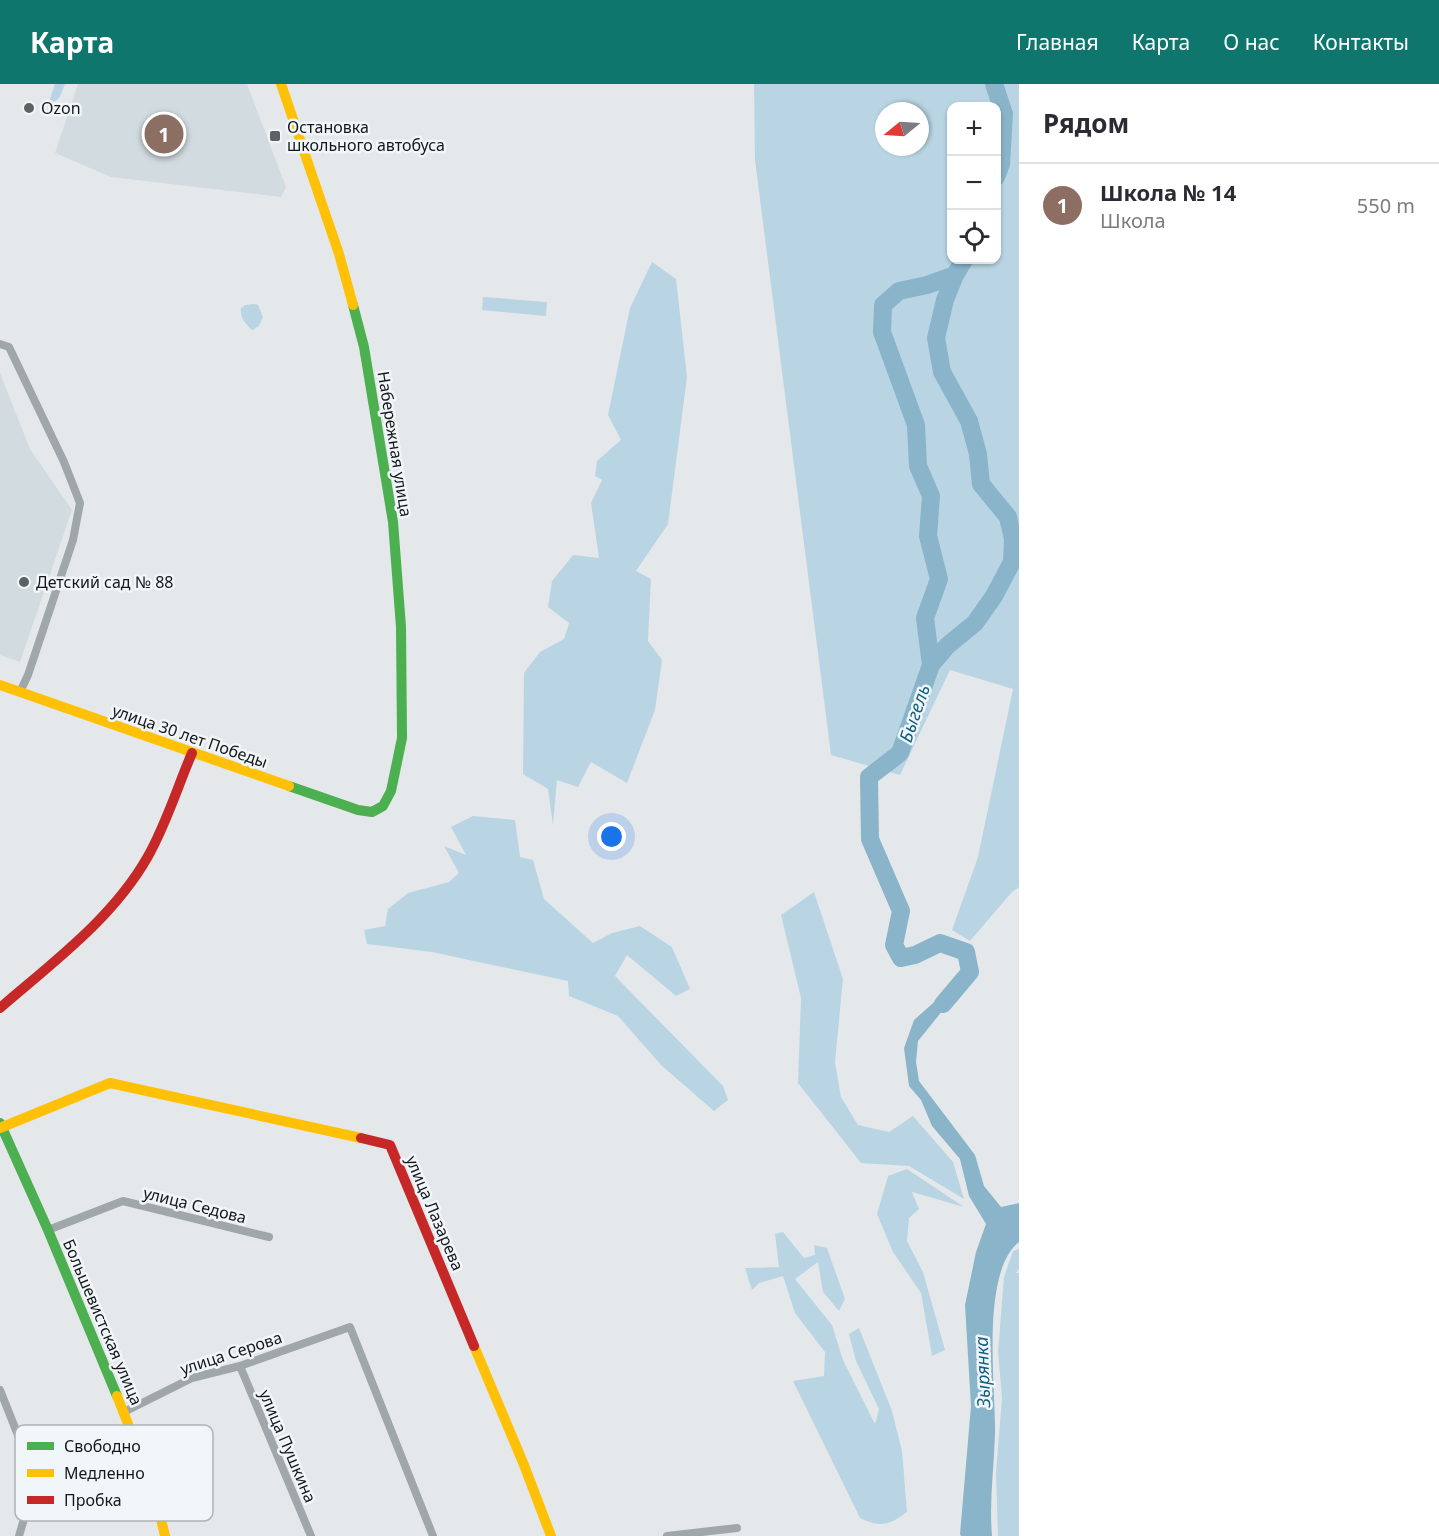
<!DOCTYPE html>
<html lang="ru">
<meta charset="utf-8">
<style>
body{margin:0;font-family:"Noto Sans",sans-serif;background:#f7f7f7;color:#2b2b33}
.controls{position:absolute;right:18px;top:18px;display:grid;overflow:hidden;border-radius:12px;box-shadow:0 2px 4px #0004}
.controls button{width:54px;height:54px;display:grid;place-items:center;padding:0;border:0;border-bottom:2px solid #e1e1e2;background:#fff;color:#2b2b33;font:30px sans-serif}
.compass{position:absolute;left:875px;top:18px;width:54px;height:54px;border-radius:50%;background:#fff;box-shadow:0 2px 4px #0004;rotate:252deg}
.you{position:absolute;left:612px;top:753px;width:21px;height:21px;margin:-15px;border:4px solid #fff;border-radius:50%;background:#1a73e8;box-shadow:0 0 0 9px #1a73e833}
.badge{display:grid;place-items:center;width:39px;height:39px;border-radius:50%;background:#0f766e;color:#fff;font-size:20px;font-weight:700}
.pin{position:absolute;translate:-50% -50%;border:3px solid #fff;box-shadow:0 2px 6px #0006}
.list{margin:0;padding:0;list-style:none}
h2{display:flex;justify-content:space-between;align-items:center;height:78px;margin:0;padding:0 24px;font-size:26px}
h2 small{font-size:20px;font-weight:400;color:#7c7c81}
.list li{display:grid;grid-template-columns:39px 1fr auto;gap:18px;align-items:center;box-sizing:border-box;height:84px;padding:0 24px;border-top:2px solid #e1e1e2}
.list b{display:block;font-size:22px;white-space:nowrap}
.list p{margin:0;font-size:20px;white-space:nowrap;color:#7c7c81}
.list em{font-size:20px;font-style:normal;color:#7c7c81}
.icon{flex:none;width:33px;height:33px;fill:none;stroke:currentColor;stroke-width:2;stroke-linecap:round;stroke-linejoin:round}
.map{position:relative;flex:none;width:1019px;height:1452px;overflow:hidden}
header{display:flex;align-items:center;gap:36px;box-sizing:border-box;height:84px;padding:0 30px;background:#0f766e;color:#fff}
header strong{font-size:28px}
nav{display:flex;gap:33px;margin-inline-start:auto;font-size:21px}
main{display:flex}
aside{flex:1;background:#fff}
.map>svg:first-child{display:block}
.built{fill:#d2dbe0}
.green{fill:#b9d5e4;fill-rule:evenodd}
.water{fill:#89b4c9}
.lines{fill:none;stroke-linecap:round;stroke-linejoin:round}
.river{stroke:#89b4c9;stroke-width:18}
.street{stroke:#9fa7aa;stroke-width:8}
.fast{stroke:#4caf50;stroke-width:10}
.slow{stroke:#ffc107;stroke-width:10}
.jam{stroke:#c62828;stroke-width:10}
.poi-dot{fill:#5e6162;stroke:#f0f6fa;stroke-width:2}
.labels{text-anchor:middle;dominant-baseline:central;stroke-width:5;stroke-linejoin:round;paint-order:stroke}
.poi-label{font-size:16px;fill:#161819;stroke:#f0f6fa;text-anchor:start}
.street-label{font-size:16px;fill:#161819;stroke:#f0f6fa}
.water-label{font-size:18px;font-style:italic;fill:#125e7e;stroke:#f0f6fa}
.key{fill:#f0f6fa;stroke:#afb3b6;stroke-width:1.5}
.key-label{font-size:16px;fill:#161819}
</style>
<header>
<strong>Карта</strong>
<nav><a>Главная</a><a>Карта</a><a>О нас</a><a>Контакты</a></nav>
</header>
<main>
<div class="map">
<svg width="1019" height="1452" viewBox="0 0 1019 1452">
<rect width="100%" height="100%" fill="#e5e8ea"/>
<path class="built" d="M78,0H247L286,103L281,113L111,93L55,69Z
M0,289L30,365L72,426L20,578L0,571Z"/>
<path class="green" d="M55,0H65C61,9 60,19 49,18Z
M754,0H1019V803L1012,808L970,857L952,846L978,773L1013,605L950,586L900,691L831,671L755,76ZM952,22H996V176H952ZM884,27H920V63H884Z
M652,178L676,195L687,293L668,440L636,487L651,495L648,557L662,576L655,626L627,699L591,678L578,703L557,696L553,741L548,705L523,690L524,589L540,568L564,555L569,539L548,523L552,497L573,471L599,474L591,419L602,396L595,392L597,377L621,356L608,331L630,224Z
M483,213L547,218L546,232L482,226Z
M254,220L258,221L263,233L259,242L252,246C245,239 240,234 241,224L245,221Z
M473,732L515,736L520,773L533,776L544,815L593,859L612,849L640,842L672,863L690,905L676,912L627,871L615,892L723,1002L728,1016L714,1027L661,981L618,932L569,912L568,897L432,868L367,860L364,846L385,842L388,825L408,809L449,798L459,789L444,762L466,771L451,743Z
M814,808L843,895L835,978L841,1013L858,1041L889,1048L913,1032L953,1078L964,1115L909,1082L861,1079L798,999L801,914L781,831Z
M907,1085L964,1123L912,1108L919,1125L909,1134L907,1157L923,1188L945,1266L932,1272L921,1209L893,1168L877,1130L888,1092Z
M783,1148L804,1174L815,1171L814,1161L827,1164L845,1215L839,1227L823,1208L818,1178L795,1195L832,1241L843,1276L875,1340L879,1325L856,1277L849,1250L859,1244L892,1327L902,1367L907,1428C889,1441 881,1444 860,1434L793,1297L824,1292L825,1268L795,1229L783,1192L759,1199L752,1206L745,1184L779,1183L775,1150Z
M1019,1165V1184L1016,1189H1019V1452H998L996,1389L1002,1314L998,1268L1004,1193L1013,1167Z"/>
<path class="water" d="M957,898L960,905L918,957L916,978L919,997L975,1071L984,1102L1001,1123L1019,1119V1158C980,1189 996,1303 995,1350C994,1384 989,1418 992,1452H961L960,1450L971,1322L965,1221L976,1168L986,1140L969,1112L960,1075L932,1042L921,1016L909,1002L904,964L914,936Z"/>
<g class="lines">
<path class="river" d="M994,0L1004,30L1001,80L996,93
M931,581L947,562L975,539L994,512L1012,478L1013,455L1008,433L981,400L978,370L969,337L942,288L936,254L945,216L955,191
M943,920L970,888L966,868L940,859L915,871L901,874L894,861L901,827L870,755L869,693L900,669L931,581L925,534L939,495L928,452L931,412L918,382L916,341L882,248L883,221L899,207L927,201L955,191L964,176"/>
<path class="street" d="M0,260L9,263L64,378L80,419L73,456L28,591L20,608
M48,1146L123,1117L269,1153
M240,1282L311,1452
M0,1306L33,1389V1404L19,1452
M124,1328L192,1294L240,1282L350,1243L433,1452
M667,1452L737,1444"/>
<path class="fast" d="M289,702L358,726L372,728L383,722L391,707L402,654L401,543L393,438L364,263L353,221
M0,1039L48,1146L117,1312"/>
<path class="slow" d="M281,0L339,170L353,221
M0,601L289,702
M0,1044L110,999L361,1054
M474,1262L524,1381L551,1452
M117,1312L154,1406L165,1452"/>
<path class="jam" d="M0,924C52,879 112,835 147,774C166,741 177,704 192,669
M361,1054L390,1061L474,1262"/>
</g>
<g class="poi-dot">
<circle cx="29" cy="24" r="6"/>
<rect x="269" y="46" width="12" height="12" rx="3"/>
<circle cx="24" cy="498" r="6"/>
</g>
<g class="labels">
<g class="poi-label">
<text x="41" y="24">Ozon</text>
<text x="287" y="43">Остановка<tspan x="287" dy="18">школьного автобуса</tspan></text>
<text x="36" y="498">Детский сад № 88</text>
</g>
<g class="street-label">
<text transform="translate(395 360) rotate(81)">Набережная улица</text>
<text transform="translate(190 652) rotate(19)">улица 30 лет Победы</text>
<text transform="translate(195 1121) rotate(14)">улица Седова</text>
<text transform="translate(435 1129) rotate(67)">улица Лазарева</text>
<text transform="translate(103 1238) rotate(67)">Большевистская улица</text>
<text transform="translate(231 1269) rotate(-18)">улица Серова</text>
<text transform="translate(288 1362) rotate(67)">улица Пушкина</text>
</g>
<g class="water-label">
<text transform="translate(914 629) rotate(-71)">Быгель</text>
<text transform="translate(982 1288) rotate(-92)">Зырянка</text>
</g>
</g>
<rect x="15" y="1341" width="198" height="96" rx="9" class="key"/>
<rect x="27" y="1358" width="27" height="8" fill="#4caf50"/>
<rect x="27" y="1385" width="27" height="8" fill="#ffc107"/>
<rect x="27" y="1412" width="27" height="8" fill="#c62828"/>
<g class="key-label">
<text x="64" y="1368">Свободно</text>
<text x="64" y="1395">Медленно</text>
<text x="64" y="1422">Пробка</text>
</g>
</svg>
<div class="controls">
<button>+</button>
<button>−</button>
<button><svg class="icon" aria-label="locate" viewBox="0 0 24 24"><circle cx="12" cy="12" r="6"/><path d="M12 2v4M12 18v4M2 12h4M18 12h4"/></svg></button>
</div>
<svg class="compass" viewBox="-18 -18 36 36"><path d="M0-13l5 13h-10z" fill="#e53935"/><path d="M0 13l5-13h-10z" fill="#7c7c81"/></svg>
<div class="you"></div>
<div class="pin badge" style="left:164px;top:50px;background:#8d6e63">1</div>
</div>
<aside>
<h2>Рядом<small></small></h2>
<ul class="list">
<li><span class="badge" style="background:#8d6e63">1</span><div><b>Школа № 14</b><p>Школа</p></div><em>550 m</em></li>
</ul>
</aside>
</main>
